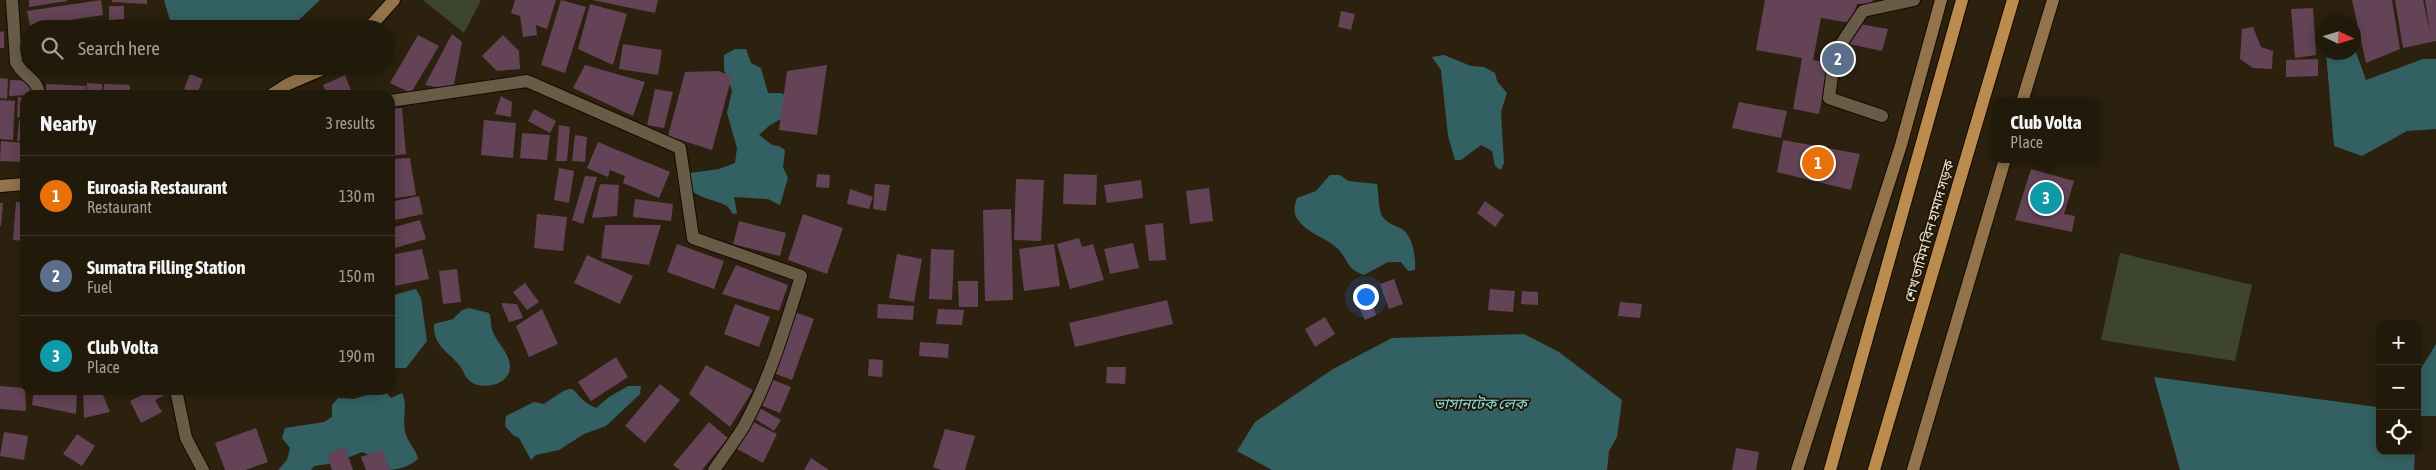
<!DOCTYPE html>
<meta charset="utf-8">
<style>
body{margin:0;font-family:"Asap Condensed","Noto Sans Bengali",sans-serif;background:#2d2618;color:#f1f3f6}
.controls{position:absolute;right:15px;bottom:15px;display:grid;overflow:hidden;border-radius:10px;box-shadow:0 2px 12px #0003}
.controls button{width:45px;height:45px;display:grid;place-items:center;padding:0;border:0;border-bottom:1px solid #3e382b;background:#21190a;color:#f1f3f6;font:25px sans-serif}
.compass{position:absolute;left:2316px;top:15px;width:45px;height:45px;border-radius:50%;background:#21190a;box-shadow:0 2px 12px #0003;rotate:94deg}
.you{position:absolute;left:1365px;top:296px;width:18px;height:18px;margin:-12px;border:4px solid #fff;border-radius:50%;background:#1a73e8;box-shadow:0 0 0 8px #1a73e833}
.badge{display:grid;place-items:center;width:32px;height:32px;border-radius:50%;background:#d89bf8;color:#fff;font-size:16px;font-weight:700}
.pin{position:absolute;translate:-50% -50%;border:2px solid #fff;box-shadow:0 1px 5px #0006}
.popup{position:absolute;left:1992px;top:98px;width:108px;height:65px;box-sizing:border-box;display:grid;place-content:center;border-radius:10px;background:#21190a;filter:drop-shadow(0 1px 4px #0005);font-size:16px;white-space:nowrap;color:#a2a09c}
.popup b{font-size:19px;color:#f1f3f6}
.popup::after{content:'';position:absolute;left:50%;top:100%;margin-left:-10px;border:10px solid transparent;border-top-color:#21190a}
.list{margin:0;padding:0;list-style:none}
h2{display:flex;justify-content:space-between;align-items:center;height:65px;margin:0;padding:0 20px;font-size:21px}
h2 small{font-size:16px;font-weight:400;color:#a2a09c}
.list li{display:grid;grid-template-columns:32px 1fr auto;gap:15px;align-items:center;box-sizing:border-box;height:80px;padding:0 20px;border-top:1px solid #3e382b}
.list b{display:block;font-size:19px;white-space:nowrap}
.list p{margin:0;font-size:16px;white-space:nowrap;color:#a2a09c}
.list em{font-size:16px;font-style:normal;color:#a2a09c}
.icon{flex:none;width:28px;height:28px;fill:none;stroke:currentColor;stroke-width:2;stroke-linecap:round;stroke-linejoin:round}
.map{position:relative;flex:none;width:2436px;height:470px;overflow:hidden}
.search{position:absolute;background:#21190a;box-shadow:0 2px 12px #0003;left:20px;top:20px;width:375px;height:55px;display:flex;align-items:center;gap:12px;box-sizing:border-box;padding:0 18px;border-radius:28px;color:#a2a09c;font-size:19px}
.panel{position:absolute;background:#21190a;box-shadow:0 2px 12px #0003;left:20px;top:90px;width:375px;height:305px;border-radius:15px}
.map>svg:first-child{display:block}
.green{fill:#3d452d}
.water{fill:#336163}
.building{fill:#634355}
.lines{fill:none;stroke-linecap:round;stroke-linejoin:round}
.lane-casing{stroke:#140a00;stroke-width:14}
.street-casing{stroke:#140a00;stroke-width:14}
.secondary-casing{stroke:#140a00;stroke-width:14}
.primary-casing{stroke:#140a00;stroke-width:14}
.lane{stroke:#695c47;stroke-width:12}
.street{stroke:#695c47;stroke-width:12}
.secondary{stroke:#92734a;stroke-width:12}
.primary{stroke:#bc8b4e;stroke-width:12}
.labels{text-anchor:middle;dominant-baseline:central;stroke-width:4;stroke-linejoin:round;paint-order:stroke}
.street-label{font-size:14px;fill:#eee6da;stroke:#221705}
.water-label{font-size:15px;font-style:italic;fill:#85d8db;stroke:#221705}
</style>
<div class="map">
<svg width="2436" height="470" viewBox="0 0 2436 470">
<rect width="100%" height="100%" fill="#2c210e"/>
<path class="green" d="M423,0H481L464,33Z
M2120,253L2252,285L2235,361L2101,340Z"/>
<path class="water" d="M164,0H320L289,29H177L170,20Z
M2354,47L2366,80L2423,59H2436V129L2407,131L2362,156L2334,146L2326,53L2354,52Z
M735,49H746L751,63L761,68L768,93H781L790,97V114L770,125L759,135L772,145L779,146L785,150L783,167L788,178L780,205L768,199L734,197L737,213L733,214C731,211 729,207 725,205C714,199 678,196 690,173L719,169L735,163L737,148L727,113L732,91L724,70V55Z
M1444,55L1471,66L1484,67L1495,73L1497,81L1507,93L1501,112L1504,163L1501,170L1495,166L1492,151L1481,145L1461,160H1455L1448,136L1441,70L1432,57Z
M1330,175H1340L1348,181L1377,184C1379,193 1378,209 1382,216C1388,224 1394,225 1402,229C1413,236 1416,258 1415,270L1408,271L1401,262H1388L1364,275C1345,268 1349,260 1337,248C1325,237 1308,234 1298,220C1293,213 1294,206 1297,198L1316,191Z
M416,289L421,298L427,341L406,368H390V296Z
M469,308L489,313C492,319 490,326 493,332C497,343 510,353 510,367C510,385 482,391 470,381C465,378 463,369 459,365C447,350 433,346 434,324L453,319L462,310Z
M1524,334L1559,352L1622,400L1617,437L1609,451L1607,470H1272L1237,451L1255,422L1333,369L1392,338Z
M2436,344V416H2417V375Z
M2154,377L2377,407L2380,410V451H2415L2414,470H2180Z
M628,386H641L640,394L606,426L584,434L559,450L536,455L531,460L519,438L513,435L505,426L506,416L534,402L544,404C585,375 565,395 596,408L609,397Z
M384,390L391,398L402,393C409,406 400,423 407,437C410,446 416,449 418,459C405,470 393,470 375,470L372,456L362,452L335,463L314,466L311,470H278L287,460L290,448L282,438L285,428L324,422L332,417V405L338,398L354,399Z"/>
<path class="building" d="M29,0H67V1L29,7Z
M101,0L103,15L30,26L27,11Z
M112,0H147V4L112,2Z
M515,0H556L547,29L536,25L537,35L523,37L520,16L511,13Z
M561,0L586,7L565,73L541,65Z
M592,0H658L655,13Z
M1765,0H1873L1872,4H1857L1851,23L1821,18L1813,60L1829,63L1819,114L1793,109L1802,58L1756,50Z
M2352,0H2392L2400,49L2366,63Z
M2395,0H2423L2430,32L2425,0H2436V41L2403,48Z
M590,4L627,14L613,65L578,49Z
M109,6H124V19L109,20Z
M2313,8L2316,55L2295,58L2291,9Z
M1341,11L1355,14L1351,30L1338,27Z
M1854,23L1888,29L1882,51L1849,44Z
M2253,27L2261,47L2273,51L2272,69L2253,68L2240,59L2242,29Z
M4,31V48H0V32Z
M452,34L462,42L453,90L425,85Z
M418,35L439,46L411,93L390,83Z
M503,35L519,51L520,69L497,71L482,56Z
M623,44L662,50L658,75L619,69Z
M2318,59V76L2286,77V60Z
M585,65L645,82L633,116L573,88Z
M827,65L817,135L779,130L787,71Z
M46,66H109V71L47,74Z
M718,71L732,76L712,150L668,136L685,72Z
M190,74L203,79L197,94L184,89Z
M345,75L352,93L327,95L323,85Z
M0,78L8,79L7,99L0,98Z
M10,80L33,81L32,95L9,96Z
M87,83L102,84V95H86Z
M46,84L86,86L85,95H46Z
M104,84L130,85V95H103Z
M655,89L673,92L664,128L647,125Z
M501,96L512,102L511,117L495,114Z
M18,97L25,98V118L17,117Z
M0,100L15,101L13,140L0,139Z
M1739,102L1787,111L1781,138L1732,128Z
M402,108L406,154L390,156V109Z
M534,109L556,121L550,133L528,121Z
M19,120L25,121V141H17Z
M484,120L516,123L513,158L481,155Z
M559,125L570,127L567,161H556Z
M522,133L550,135L547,160L520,158Z
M575,135L587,137L585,162L572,161Z
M1783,140L1860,154L1851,190L1777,172Z
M1,141L25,143V162L0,161Z
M598,142L670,172L659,198L623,183L625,176L610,170L608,177L587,168Z
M410,158L416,195L390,199V159Z
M559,168L574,171L569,203L554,200Z
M2031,169L2074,181L2064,214L2075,216L2072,232L2015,220Z
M817,174L830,175L829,188L816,187Z
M1064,174L1097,175L1096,205L1063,204Z
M585,176L597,177L583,224L572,220Z
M1016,179L1044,180L1041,241L1014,240Z
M1141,180L1143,198L1107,203L1104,185Z
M600,184L619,185L617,216L592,218Z
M875,184L890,185L886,211L873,209Z
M1209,188L1213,221L1190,224L1186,191Z
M850,189L873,197L869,209L847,204Z
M419,196L423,214L390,221V202Z
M635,199L673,204L671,221L633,217Z
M1485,201L1504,215L1495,227L1477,213Z
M16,202L25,203V241L13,240Z
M0,203H3L1,226H0Z
M1011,209L1013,300L985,301L983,210Z
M537,214L567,217L563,251L534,248Z
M803,214L843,228L827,274L788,260Z
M420,220L426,239L395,248L391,228Z
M739,221L786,233L780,256L733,244Z
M1163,223L1166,260L1149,261L1145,225Z
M605,225H661L649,265L601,258Z
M1079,238L1082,247L1093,244L1104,280L1070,289L1057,244Z
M1133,243L1139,268L1110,274L1104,249Z
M677,244L724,261L714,289L667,272Z
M1054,244L1060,286L1024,291L1019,249Z
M422,249L429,279L390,287V255Z
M931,249L954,250L952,300L929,299Z
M897,254L922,259L914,302L889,298Z
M587,255L633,276L620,304L574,283Z
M736,265L788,285L779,311L722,294Z
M457,269L461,302L443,304L439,271Z
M1394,279L1403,304L1389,309L1380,284Z
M958,281H978V307H959Z
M525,283L539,302L527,310L513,292Z
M1490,289L1515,291L1513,312L1488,310Z
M1522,291L1538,292V305L1521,304Z
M1370,298L1376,315L1365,320L1357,303Z
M1167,300L1173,324L1075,347L1069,323Z
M1620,302L1642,304L1640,318L1618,316Z
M501,303L517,304L523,318L509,322Z
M735,304L770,317L759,347L724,334Z
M878,304L914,306L913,320L877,318Z
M542,309L558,344L529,357L516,326Z
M938,309L964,310L962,325L936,324Z
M795,312L814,319L792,380L773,373Z
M1325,317L1335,334L1315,347L1305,329Z
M920,342L949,344L948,358L919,356Z
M616,357L628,377L591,401L578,382Z
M869,359L883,360L882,377L868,376Z
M706,365L753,390L730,427L689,394Z
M1107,367H1126L1125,384L1106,383Z
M771,379L791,387L780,413L760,405Z
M660,384L680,400L645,443L625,426Z
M0,386L25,388L26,411L0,409Z
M34,390H77L76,414L32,405Z
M83,390H101L110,412L84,418Z
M152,390H165L167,394L155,400L162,412L141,423L130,401Z
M203,390H227V391L204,395Z
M758,407L781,420L774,431L752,417Z
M751,421L777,434L763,463L737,449Z
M709,422L728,438L702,470H680L673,465Z
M256,428L268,462L245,470H225L215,443Z
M945,429L975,436L965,470H941L933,467Z
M4,432L28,436L24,460L0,456Z
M77,434L95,446L82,466L63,454Z
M345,447L353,470H332L327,454Z
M1736,448L1759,452L1756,470H1732Z
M382,449L390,470H366L361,457Z
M811,458L829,470H804Z"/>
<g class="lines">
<defs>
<path id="lane" d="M1882,116L1829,98L1835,53L1863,11L1914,0"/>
<path id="street" d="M12,0L16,62C22,76 38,78 39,95
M390,101L527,81L680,148L693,238L801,276C785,327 770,379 744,426C735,441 724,455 714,470
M176,390L186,438L203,470"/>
<path id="secondary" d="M368,29L394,0
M271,95L288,84L330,66
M2022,102L2053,0
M0,186L25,184
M1797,470L1901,145L1941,0
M1913,470L2005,159"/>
<path id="primary" d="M1830,470L1962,0
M1874,470L2013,0"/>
</defs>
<use href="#lane" class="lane-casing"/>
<use href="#street" class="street-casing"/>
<use href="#secondary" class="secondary-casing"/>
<use href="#primary" class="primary-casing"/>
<use href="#lane" class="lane"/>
<use href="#street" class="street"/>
<use href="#secondary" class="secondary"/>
<use href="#primary" class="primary"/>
</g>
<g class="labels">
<g class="street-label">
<text transform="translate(1929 231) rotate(-74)">শেখ তামিম বিন হামাদ সড়ক</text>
</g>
<g class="water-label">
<text x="1480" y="403">ভাসানটেক লেক</text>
</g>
</g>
</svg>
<div class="controls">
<button>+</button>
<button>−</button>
<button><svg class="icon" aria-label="locate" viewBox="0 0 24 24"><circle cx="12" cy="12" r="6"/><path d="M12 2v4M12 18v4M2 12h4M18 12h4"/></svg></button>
</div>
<svg class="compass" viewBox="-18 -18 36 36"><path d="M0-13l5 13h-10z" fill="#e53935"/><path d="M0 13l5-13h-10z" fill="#a2a09c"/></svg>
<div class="you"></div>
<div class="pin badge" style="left:1818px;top:163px;background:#e8710a">1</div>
<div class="pin badge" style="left:1838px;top:59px;background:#5c6f8a">2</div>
<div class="pin badge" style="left:2046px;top:198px;background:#0f9aa8">3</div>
<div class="popup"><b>Club Volta</b>Place</div>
<div class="search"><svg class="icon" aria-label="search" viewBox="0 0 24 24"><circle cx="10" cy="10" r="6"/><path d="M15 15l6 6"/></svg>Search here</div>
<section class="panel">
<h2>Nearby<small>3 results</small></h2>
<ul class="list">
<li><span class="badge" style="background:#e8710a">1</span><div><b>Euroasia Restaurant</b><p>Restaurant</p></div><em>130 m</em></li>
<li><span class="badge" style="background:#5c6f8a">2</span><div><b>Sumatra Filling Station</b><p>Fuel</p></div><em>150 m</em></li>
<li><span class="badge" style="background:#0f9aa8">3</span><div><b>Club Volta</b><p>Place</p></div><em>190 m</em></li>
</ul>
</section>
</div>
